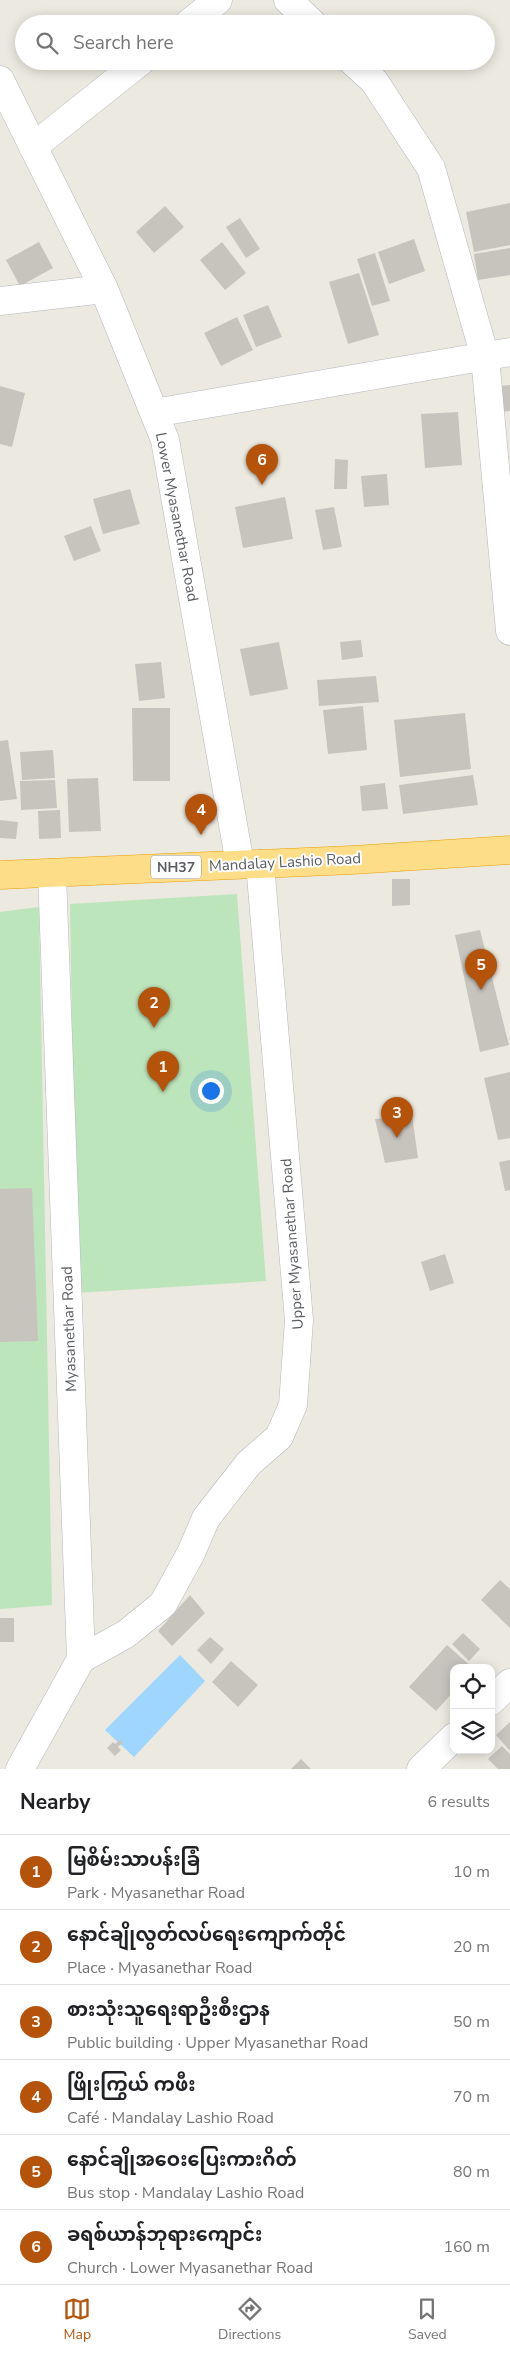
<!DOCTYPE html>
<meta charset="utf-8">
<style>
body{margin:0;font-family:"Nunito Sans","Noto Sans Myanmar",sans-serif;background:#f2f2f2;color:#202124}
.controls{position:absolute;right:15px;bottom:15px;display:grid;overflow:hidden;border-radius:10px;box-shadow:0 2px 12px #0003}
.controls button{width:45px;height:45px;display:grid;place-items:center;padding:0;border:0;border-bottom:1px solid #e0e0e0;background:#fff;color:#202124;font:25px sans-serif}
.you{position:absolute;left:210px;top:1090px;width:18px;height:18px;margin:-12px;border:4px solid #fff;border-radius:50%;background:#1a73e8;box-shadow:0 0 0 8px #1a73e833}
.badge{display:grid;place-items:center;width:32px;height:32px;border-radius:50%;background:#b45309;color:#fff;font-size:16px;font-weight:700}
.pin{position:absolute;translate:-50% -41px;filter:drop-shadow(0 1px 2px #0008)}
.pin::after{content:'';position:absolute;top:26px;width:18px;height:15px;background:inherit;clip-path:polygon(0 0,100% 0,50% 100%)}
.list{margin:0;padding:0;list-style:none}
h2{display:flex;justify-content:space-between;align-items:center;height:65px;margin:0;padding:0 20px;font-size:21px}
h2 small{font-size:16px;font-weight:400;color:#757577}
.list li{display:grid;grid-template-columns:32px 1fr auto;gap:15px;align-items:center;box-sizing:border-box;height:75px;padding:0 20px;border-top:1px solid #e0e0e0}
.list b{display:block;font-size:19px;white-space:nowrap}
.list p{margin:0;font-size:16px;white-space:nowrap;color:#757577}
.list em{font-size:16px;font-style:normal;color:#757577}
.icon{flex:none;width:28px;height:28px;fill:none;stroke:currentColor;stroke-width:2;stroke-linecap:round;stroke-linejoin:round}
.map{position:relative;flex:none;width:510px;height:1769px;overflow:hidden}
.search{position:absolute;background:#fff;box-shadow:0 2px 12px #0003;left:15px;right:15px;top:15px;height:55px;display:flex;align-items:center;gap:12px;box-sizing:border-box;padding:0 18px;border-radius:28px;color:#757577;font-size:19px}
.sheet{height:515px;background:#fff}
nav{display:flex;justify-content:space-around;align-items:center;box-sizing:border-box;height:70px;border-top:1px solid #e0e0e0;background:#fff;font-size:14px;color:#757577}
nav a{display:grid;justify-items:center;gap:2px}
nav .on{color:#b45309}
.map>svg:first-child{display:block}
.green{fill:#bde5bc}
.water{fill:#9ed6ff}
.building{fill:#c7c4be}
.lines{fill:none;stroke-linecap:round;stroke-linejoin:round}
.minor-casing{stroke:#b3b7bb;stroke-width:29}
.highway-casing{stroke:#ed9e00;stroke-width:29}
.minor{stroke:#fff;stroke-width:28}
.highway{stroke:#fddd87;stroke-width:28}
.labels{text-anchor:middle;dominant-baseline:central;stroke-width:4;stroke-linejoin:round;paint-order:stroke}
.shield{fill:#fff;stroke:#8b8e91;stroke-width:1}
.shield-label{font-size:14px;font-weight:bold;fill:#595d62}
.street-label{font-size:15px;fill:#595d62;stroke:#fff}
</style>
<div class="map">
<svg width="510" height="1769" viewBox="0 0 510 1769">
<rect width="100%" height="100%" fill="#ece9e0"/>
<path class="green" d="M237,894L266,1281L76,1293L70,904Z
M39,907L52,1605L0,1609V912Z"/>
<path class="water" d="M180,1655L205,1681L134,1757L105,1730Z"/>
<path class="building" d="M510,203V245L474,252L466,212Z
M165,206L184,227L154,253L136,232Z
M240,218L260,249L246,258L226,227Z
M414,239L425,271L389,284L378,252Z
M39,242L53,268L20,286L6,260Z
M222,242L246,273L225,290L200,260Z
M510,248V275L478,280L474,254Z
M375,253L390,301L372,306L357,259Z
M359,273L379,335L348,344L329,282Z
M268,305L282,337L256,347L243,315Z
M237,317L253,350L221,366L204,333Z
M510,385V411L489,413L487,387Z
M0,386L25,393L12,447L0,444Z
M458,412L462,465L425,468L421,414Z
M335,459L348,460L347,489H334Z
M387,474L389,505L364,507L361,476Z
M130,489L140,524L103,534L93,499Z
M285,497L293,539L243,548L235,507Z
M334,507L342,547L323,550L315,510Z
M91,526L101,551L74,561L64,536Z
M361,640L363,657L342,660L340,642Z
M279,642L288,689L250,696L240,649Z
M161,662L165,698L139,701L135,664Z
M376,676L379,702L319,706L317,680Z
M363,706L367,750L328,754L323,710Z
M132,708H170V781H133Z
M465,713L471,769L400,777L394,720Z
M8,740L17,799L0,801V741Z
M53,750L55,778L22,780L20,752Z
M473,775L478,805L403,814L399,785Z
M98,778L101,831L69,832L67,779Z
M55,780L57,808L21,810L20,781Z
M385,783L388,809L362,811L360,786Z
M60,810L61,838L39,839L38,811Z
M0,820L18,822L16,839L0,838Z
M392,879H410V905L392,906Z
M480,930L509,1045L480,1052L455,935Z
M510,1072V1138L498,1140L484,1078Z
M412,1115L418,1158L385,1163L375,1119Z
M510,1160V1190L505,1191L499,1162Z
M32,1188L38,1341L0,1342V1189Z
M445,1254L454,1283L430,1291L421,1262Z
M500,1580L510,1589V1628L481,1600Z
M190,1595L205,1613L172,1646L158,1631Z
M0,1618H14V1642H0Z
M463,1633L480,1649L469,1661L452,1644Z
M210,1637L224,1649L211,1664L197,1650Z
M447,1645L473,1668H454V1691L436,1711L409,1687Z
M231,1661L258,1685L238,1707L212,1682Z
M510,1722V1751L496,1735Z
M120,1740L123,1742L118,1747L121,1750L115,1756L107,1748L113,1742L115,1744Z
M502,1746L510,1754V1769H498L488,1759Z
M301,1759L311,1769H291Z"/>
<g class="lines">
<defs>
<path id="minor" d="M288,0L313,24
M188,24L218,0
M352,61L374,81L431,168L485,357L510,631
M0,80L104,289L165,440L240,864
M33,147L141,61
M0,301L104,289
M154,413L510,352
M81,1659L126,1634L163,1604L191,1553L206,1518L249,1463L279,1437L293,1405L299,1320L260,864
M491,1701L510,1683
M20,1769L81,1659L52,873
M421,1769L454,1737"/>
<path id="highway" d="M0,875L352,860L510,850"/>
</defs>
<use href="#minor" class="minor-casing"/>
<use href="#highway" class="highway-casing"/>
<use href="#minor" class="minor"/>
<use href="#highway" class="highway"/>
</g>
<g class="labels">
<rect class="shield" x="151" y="855.5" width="50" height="23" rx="4"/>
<g class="shield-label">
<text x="176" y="867">NH37</text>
</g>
<g class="street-label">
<text transform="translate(177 517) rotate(79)">Lower Myasanethar Road</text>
<text transform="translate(285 862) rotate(-3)">Mandalay Lashio Road</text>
<text transform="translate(292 1244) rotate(-94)">Upper Myasanethar Road</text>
<text transform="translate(69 1329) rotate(-92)">Myasanethar Road</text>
</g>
</g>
</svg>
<div class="controls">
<button><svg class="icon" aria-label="locate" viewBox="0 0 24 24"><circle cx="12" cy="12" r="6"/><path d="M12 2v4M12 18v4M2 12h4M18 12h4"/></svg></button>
<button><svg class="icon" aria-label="layers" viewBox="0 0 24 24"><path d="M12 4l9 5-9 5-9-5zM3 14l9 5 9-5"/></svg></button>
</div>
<div class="you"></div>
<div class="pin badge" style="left:163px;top:1092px">1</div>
<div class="pin badge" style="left:154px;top:1028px">2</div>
<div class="pin badge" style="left:397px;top:1138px">3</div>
<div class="pin badge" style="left:201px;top:835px">4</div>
<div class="pin badge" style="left:481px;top:990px">5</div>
<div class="pin badge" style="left:262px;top:485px">6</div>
<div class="search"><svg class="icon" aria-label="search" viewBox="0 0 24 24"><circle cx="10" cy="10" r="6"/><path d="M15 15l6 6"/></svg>Search here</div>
</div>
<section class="sheet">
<h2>Nearby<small>6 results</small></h2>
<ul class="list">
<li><span class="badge">1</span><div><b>မြစိမ်းသာပန်းခြံ</b><p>Park · Myasanethar Road</p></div><em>10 m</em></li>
<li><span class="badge">2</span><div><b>နောင်ချိုလွတ်လပ်ရေးကျောက်တိုင်</b><p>Place · Myasanethar Road</p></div><em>20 m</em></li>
<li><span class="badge">3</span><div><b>စားသုံးသူရေးရာဦးစီးဌာန</b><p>Public building · Upper Myasanethar Road</p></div><em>50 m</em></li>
<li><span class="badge">4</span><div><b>ဖြိုးကြွယ် ကဖီး</b><p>Café · Mandalay Lashio Road</p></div><em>70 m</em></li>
<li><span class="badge">5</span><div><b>နောင်ချိုအဝေးပြေးကားဂိတ်</b><p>Bus stop · Mandalay Lashio Road</p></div><em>80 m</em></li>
<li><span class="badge">6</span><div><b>ခရစ်ယာန်ဘုရားကျောင်း</b><p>Church · Lower Myasanethar Road</p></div><em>160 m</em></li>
</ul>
</section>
<nav>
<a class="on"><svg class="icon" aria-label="map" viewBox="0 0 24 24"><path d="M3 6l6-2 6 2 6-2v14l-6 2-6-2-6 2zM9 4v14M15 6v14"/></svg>Map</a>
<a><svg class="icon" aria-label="directions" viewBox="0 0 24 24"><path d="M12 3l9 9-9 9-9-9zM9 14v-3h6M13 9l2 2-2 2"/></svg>Directions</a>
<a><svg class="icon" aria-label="saved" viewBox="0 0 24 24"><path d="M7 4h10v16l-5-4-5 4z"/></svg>Saved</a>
</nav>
